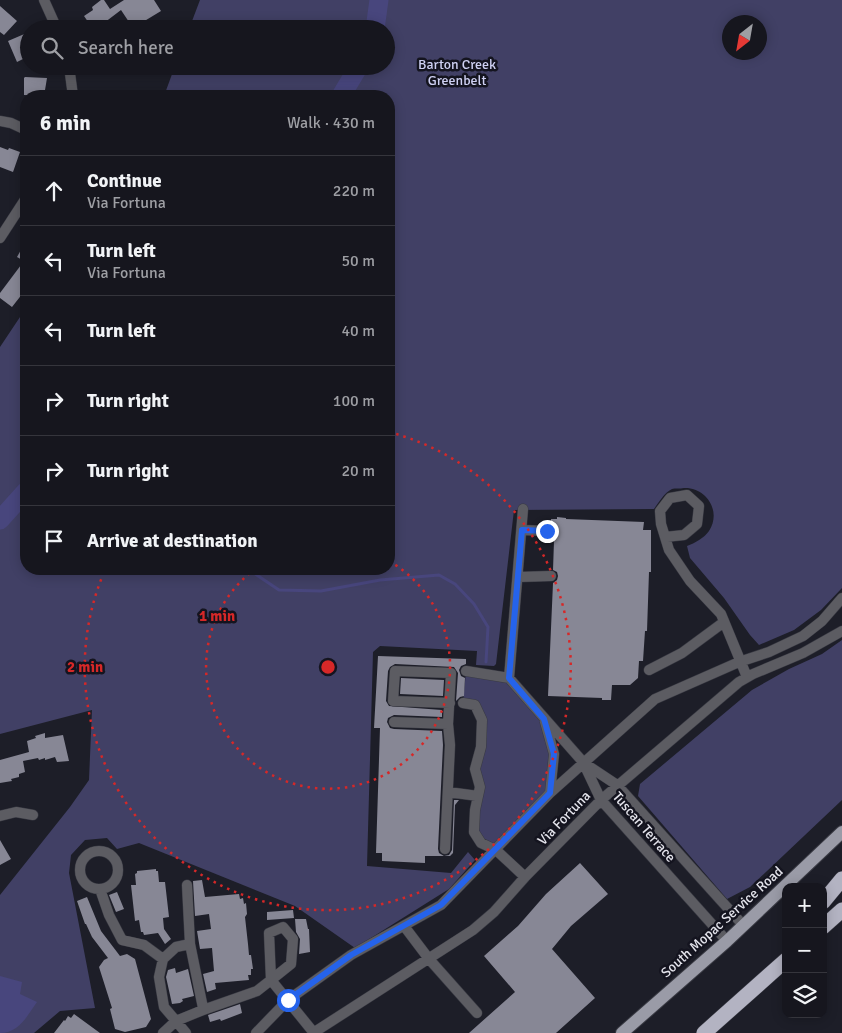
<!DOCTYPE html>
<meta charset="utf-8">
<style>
body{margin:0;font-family:Signika,sans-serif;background:#1f1f27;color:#f1f3f6}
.controls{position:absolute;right:15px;bottom:15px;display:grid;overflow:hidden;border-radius:10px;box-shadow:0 2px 12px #0003}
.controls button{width:45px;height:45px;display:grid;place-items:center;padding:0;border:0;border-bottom:1px solid #35353c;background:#16161e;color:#f1f3f6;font:25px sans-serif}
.compass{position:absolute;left:722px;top:15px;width:45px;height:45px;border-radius:50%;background:#16161e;box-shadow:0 2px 12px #0003;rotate:211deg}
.stop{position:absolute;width:15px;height:15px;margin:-11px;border:4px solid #2563eb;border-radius:50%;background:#fff}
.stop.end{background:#2563eb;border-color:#fff;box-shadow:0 1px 5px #0008}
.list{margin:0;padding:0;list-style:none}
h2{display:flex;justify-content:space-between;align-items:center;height:65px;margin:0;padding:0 20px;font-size:21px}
h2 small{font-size:16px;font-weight:400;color:#9e9fa4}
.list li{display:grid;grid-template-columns:32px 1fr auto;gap:15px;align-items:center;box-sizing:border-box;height:70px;padding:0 20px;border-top:1px solid #35353c}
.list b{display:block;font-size:19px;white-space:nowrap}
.list p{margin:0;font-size:16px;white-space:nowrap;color:#9e9fa4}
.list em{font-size:16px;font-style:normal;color:#9e9fa4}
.icon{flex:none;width:28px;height:28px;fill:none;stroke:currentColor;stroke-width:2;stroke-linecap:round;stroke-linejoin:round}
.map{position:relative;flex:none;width:842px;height:1033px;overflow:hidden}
.search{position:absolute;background:#16161e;box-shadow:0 2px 12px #0003;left:20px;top:20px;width:375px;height:55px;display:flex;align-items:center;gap:12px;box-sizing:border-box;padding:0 18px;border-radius:28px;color:#9e9fa4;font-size:19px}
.panel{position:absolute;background:#16161e;box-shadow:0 2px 12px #0003;left:20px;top:90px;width:375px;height:485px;border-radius:20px}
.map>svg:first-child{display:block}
.green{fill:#414065;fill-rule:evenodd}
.water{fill:#48467d}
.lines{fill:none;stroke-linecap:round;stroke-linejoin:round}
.stream{stroke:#48467d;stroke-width:3}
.river{stroke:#48467d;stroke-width:19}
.building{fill:#878795}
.minor-casing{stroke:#393a43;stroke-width:11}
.major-casing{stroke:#393a43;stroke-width:14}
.highway-casing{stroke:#393a43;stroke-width:16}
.minor{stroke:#5c5c62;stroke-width:10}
.major{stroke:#9a9ba7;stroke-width:12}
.highway{stroke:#b3b3c2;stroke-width:15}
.route{stroke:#2563eb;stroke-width:6}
.ring{fill:none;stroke:#d62828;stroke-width:2.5;stroke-dasharray:2.5 5}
.labels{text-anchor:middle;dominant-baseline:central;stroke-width:5;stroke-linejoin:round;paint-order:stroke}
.park-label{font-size:14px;fill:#cfd1f3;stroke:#14141f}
.street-label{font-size:14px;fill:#e4e4ec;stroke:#14141f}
.centre{fill:#d62828;stroke:#14141f;stroke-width:2.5}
.ring-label{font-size:15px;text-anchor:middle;font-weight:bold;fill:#d62828;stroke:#14141f;stroke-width:5;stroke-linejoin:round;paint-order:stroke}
</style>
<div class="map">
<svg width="842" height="1033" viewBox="0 0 842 1033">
<rect width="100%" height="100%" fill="#1d1e28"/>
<path class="green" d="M200,0H842V588L821,610L794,630L759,645L750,635L724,598L690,558L687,546C695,543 704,538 709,531C722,511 706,487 684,488C680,489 675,488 672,489C664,493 659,502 654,509L514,510L496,664L494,666L476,665L477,651L380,646L373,652L367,866L451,873L468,852L475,860L449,889L355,948L295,906L139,843L117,849L107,838L85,840L71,855L69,873L95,1008L60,1011L34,1033H0V895L70,807L89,780L92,710L0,734V347L26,308V569H389V96H164L175,66H386V29H189ZM730,22H760V52H730Z
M842,640V800L750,887L727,899L638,796L640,784L752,690L789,669L822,654Z
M466,671L509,678L545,719L554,754L550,793L496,850L474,832L475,769L481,747L475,705L463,703Z"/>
<path class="water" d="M0,976L22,982L20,994L37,1002C27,1016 19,1033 0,1033Z"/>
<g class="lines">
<path class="stream" d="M248,569L279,590L321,591L380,580L439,575L455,584L474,604L488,627L486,662"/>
<path class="river" d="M375,29L379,0
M341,96L359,66
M0,520L26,491"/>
</g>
<path class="building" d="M101,0H104L110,9L124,0H154L161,11L133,28L121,10L96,29H93L84,16L93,10L92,7Z
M0,6L17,21L4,35L0,32Z
M29,32V56L17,62L8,41Z
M25,77L47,78L44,96L24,95V78Z
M0,147L8,150L9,148L20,152L13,172L0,167Z
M26,241V283L20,291L23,293L12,307L0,298V293L24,261L17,257Z
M557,517L566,518V519L644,522L643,530H651V572H649L647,631H645L643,661H639L638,678L630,685H612L611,700H602V698L548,696L553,583L557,580L558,576L557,572L553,570L554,541H551L554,531L551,526V519H557Z
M378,656L466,659V664L461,666L459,670L461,676L465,678L464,696L460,697L456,701L458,673L454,667L395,664L390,667L388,671L386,701L389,706L442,710V717L394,715L388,718L387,722L390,728L394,729L442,731L443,745L438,849L439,853L444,856L449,855L452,850L454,800H459L455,805L453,853L450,856H425V863L382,861V853H376L380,728H374Z
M401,678L444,680L443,696L400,694Z
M45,733V738L63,735L69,761L57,762L55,757L45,760V758L39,760L38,758L23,761L25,772L19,774V777L11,779L12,781L0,783V760L29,752L27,741L36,738L35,736Z
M0,840L11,859L0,865Z
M580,863L608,894L571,926L552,949L595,998L556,1033H469L515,992L484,956L518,926L546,894Z
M156,869V871H158L159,882H165L169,917L163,918L164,929L171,939L165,944L158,933L144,935L143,932H141L139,920L135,921L131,885H136L135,874L137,873V871Z
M202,880L205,897L239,894L240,899L243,898L244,904L246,903L247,914L245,917L248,944L249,955H251L253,969H251V975H248L249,980L215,983L216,989L207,992L203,974L214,971L212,948L200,949L197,931L211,929L209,914L195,916L193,881Z
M117,892L124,909L116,912L109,895Z
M87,897L101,931L120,956L127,954L135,959L151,1019L146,1027L125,1032L115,1029L110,1009L112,1008L99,967L104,960L108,958L92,937L86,924H85L77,901Z
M293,910L294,918L267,920V912Z
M295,919H306L308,929H309L310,952L299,954L300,939L296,932Z
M175,968L176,973L188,969L194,996L182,999L183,1001L180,1003L172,1004L166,977L168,970Z
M240,1004L242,1013L221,1021L220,1019L210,1022L208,1015Z
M74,1014L100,1033H54L64,1020L65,1021L68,1016L71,1018Z"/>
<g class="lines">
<defs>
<path id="minor" d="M44,0L57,29
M69,66L73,96
M0,121L11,123L26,130
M0,238L26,198
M522,530L547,531
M665,537L684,535L697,524L699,506L687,495L670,498L660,511L661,524L669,550L690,581L721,614L747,677
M518,577L551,576
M649,670L682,653L724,622
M466,671L509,678L583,762L601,800L727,941
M509,678L523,509
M463,703L475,705L482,720L481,747L475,769L480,787L475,810L474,832L481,843L496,850L525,877
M394,722L448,724L450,745L445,849
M545,722L554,754L550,793
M448,724L451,673L395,671L393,701L450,703
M584,763L617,785L743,925
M448,792L478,796
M0,816L16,812L33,815
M80 870a19 19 0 1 1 38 0a19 19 0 1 1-38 0Z
M187,885L190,944
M100,889L109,915L122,940L144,945L163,959
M404,926L429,959L477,1013
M190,944L203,1008V1010L176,1021L164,1007L159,977L163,959L176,947Z
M203,1010L257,991L271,980L269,933L283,927L293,939L291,964L271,980L314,1033
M163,1033L176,1021L186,1033
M256,1033L288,1000L351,955L441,905L550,793L655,699L739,662L769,652L803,636L822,621L842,598
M313,1033L473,930L494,912L525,877L601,800L739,682L753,674L803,653L842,631"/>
<path id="major" d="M622,1033L727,941L842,832"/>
<path id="highway" d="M823,902L842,879
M823,927L842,910
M704,1033L786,960"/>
</defs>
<use href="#minor" class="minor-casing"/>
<use href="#major" class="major-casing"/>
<use href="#highway" class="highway-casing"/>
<use href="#minor" class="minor"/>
<use href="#major" class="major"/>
<use href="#highway" class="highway"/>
</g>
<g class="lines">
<path class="route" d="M288,1000L351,955L441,905L550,793L554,754L544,719L509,678L522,530L547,531"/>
</g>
<g class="ring">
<path d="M389 561A122 122 0 1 1 255 569"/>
<path d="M389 432A243 243 0 1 1 105 570"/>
</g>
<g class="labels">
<g class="park-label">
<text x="457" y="64">Barton Creek<tspan x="457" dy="16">Greenbelt</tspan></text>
</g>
<g class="street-label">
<text transform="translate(564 818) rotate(-46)">Via Fortuna</text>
<text transform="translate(644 827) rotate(49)">Tuscan Terrace</text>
<text transform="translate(722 922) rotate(-42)">South Mopac Service Road</text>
</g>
</g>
<circle cx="328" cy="667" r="8" class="centre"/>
<g class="ring-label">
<text x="217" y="621">1 min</text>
<text x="85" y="672">2 min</text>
</g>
</svg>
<div class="controls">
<button>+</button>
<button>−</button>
<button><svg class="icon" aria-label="layers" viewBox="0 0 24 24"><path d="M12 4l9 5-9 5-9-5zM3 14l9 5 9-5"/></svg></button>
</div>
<svg class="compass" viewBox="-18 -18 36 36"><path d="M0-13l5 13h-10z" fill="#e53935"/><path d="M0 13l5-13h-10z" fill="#9e9fa4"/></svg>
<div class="stop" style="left:288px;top:1000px"></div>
<div class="stop end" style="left:547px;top:531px"></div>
<div class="search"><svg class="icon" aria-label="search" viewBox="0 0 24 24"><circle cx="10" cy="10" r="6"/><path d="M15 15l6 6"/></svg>Search here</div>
<section class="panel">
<h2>6 min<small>Walk · 430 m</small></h2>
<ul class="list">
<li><svg class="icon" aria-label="ahead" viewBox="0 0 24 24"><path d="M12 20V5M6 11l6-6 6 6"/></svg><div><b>Continue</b><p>Via Fortuna</p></div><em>220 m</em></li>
<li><svg class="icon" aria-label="left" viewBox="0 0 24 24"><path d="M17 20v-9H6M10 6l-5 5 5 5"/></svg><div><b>Turn left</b><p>Via Fortuna</p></div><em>50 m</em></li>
<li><svg class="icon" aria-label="left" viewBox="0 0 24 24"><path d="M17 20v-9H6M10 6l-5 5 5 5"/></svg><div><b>Turn left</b></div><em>40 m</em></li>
<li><svg class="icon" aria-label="right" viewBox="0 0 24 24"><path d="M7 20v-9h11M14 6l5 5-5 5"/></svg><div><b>Turn right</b></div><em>100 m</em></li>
<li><svg class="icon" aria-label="right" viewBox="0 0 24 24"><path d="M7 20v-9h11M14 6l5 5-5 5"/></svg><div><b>Turn right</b></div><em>20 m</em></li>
<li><svg class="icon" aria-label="arrive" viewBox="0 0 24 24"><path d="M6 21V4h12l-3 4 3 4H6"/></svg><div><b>Arrive at destination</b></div></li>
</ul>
</section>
</div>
